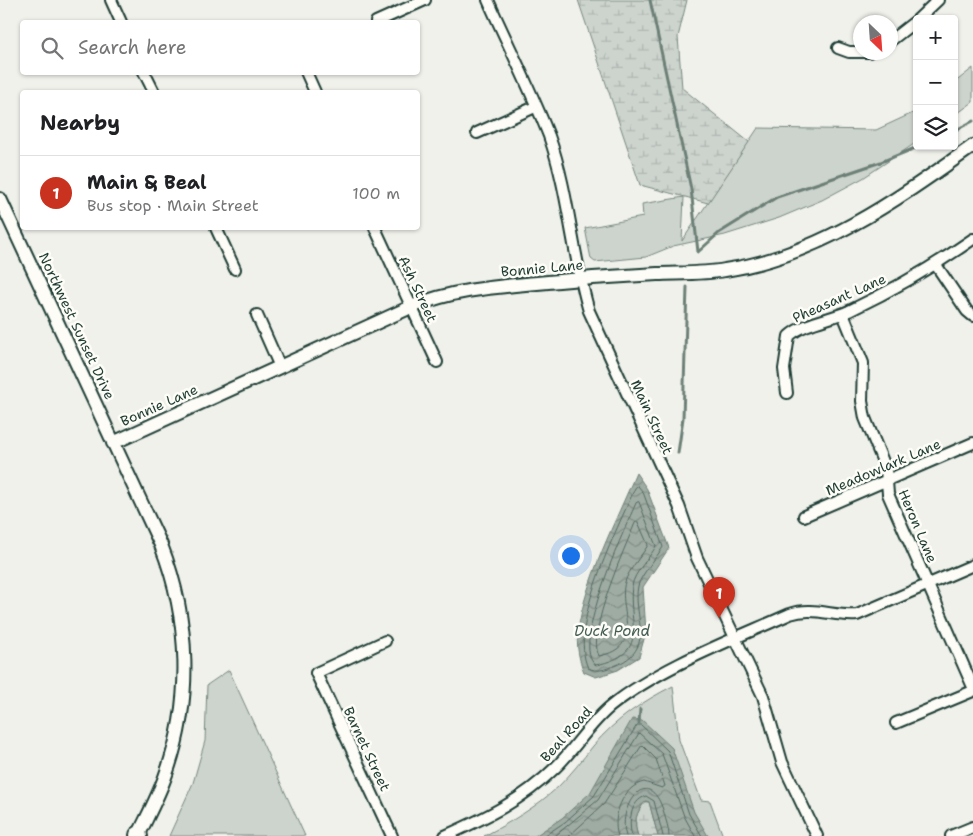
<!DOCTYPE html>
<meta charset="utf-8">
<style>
body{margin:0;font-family:"Shantell Sans",sans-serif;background:#f2f2f2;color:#202124}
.controls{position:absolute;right:15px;top:15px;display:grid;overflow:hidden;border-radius:5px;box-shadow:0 1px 4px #0004}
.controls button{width:45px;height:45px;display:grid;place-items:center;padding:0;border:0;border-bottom:1px solid #e0e0e0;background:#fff;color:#202124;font:25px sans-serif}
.compass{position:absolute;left:853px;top:15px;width:45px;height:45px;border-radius:50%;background:#fff;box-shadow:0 1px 4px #0004;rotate:155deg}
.you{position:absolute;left:570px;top:555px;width:18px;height:18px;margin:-12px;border:4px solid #fff;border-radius:50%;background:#1a73e8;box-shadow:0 0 0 8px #1a73e833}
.badge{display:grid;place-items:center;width:32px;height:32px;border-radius:50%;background:#c8321e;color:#fff;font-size:16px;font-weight:700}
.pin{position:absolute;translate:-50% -41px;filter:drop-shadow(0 1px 2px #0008)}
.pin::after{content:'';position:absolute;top:26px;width:18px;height:15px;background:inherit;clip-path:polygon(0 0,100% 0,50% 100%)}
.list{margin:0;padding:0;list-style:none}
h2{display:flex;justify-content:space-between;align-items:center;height:65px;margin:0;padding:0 20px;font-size:21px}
h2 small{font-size:16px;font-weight:400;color:#757577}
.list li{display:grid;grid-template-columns:32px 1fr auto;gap:15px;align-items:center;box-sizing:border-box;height:75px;padding:0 20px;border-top:1px solid #e0e0e0}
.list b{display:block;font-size:19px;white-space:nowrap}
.list p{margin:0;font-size:16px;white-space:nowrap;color:#757577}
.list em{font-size:16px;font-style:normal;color:#757577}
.icon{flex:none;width:28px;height:28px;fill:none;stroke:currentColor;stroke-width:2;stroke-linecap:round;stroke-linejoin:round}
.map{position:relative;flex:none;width:973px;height:836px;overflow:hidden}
.search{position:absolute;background:#fff;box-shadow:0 1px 4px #0004;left:20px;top:20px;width:400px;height:55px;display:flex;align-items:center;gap:12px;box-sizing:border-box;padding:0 18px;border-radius:5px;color:#757577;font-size:19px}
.panel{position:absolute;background:#fff;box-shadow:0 1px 4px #0004;left:20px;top:90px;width:400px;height:140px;border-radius:5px}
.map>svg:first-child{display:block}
.green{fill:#cdd3cd;stroke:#768880}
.wetland{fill:url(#wetland-marsh);stroke:#768880}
.water{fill:url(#water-waves);stroke:#6c8077}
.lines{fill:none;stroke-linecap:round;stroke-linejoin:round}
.shore{stroke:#526961;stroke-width:1}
.stream{stroke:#6c8077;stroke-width:3}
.minor-casing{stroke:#1f3d34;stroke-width:14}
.tertiary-casing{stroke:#1f3d34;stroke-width:16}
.primary-casing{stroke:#1f3d34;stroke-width:20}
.minor{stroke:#fdfcf7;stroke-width:10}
.tertiary{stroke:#fdfcf7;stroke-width:12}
.primary{stroke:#fdfcf7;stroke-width:16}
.labels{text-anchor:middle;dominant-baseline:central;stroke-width:5;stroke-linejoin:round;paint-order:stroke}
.street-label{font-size:14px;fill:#1f3d34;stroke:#fdfcf7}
.water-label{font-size:15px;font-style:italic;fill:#455e56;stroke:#fdfcf7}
</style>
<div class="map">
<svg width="973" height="836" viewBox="0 0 973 836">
<defs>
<pattern id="wetland-marsh" width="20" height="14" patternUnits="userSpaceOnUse" patternTransform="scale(1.25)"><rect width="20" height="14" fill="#cdd3cd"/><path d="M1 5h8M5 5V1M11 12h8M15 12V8" fill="none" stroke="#b0b6b1"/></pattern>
<pattern id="water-waves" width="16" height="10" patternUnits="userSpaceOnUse" patternTransform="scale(1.25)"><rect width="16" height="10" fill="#9faca4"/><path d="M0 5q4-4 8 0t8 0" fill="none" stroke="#818d86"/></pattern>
</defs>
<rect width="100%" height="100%" fill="#f0f1eb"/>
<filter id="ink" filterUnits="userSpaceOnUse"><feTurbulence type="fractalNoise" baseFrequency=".02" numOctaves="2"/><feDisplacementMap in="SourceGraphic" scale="10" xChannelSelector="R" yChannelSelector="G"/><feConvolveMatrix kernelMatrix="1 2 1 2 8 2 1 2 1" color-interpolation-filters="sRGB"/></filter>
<g filter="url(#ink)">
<path class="green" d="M973,68V102L954,116V83Z
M917,111V142L863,178L822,200L779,218L725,235L673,246L646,257L595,262L591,259L585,228L643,217L642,204L684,197L682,241L758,128L876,130Z
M229,670L305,836H169L193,783L205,741L207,685Z
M673,686L679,740L701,800L710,801L723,836H484C511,822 536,807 558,787C571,774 582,760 593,746C615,720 643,701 673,686Z"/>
<path class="wetland" d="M578,0H687L678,37L682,88L749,142L708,203L640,185Z
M645,801L649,802L658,836H638C633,821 636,813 645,801Z"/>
<path class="water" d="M636,473L647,489L669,548L643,587L646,632L639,657L618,670L596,677L584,672C579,660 576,645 578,631C585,580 616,521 636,473Z
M632,719L642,720L672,748L694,812L708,836H658L649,802L646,801C636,812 633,822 638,836H535L562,818L590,793Z"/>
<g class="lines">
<path class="shore" d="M638,486L643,492L663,547C657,557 640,576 638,586C632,616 658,649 614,666C604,670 597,672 588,668C568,625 617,530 635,488Z
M639,502L656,546C650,558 634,572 632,586C627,624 652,653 596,665C569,649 626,526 636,503Z
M638,522L648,545C641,557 629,569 625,582C617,610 646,647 599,656C586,633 625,548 635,523Z
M544,836L565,822L594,796L637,725H641L668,751L689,814L702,836
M555,836L598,800L639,733L662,754L684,816L695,836
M569,836L604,804L642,745L656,759L665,786L662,788L644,782C623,786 611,817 618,836
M626,836C616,807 649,761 664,813C666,821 669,828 669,836
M632,836C628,823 630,801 646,796L654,801L663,836"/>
<path class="stream" d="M650,0L691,189L698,252
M954,131L973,121
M698,252L719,233L777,197L881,162L920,146
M678,453L683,418L687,287
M639,723L640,709"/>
<defs>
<path id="minor" d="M111,0L121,22
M488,0C508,45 531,90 549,136C569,192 572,254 589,311L679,506L697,558L763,696L782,762L817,836
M918,19L938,0
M376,22L425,0
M890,41L917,20
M838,48L849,52H869
M144,72L154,92
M306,72L315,92
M477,133L535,107
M216,228L235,269
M375,228L437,362
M936,265L967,311L973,316
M843,314L863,363L862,401L865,418L886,469L888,494L973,687
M257,315L280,367
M787,393L784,369L789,336C805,322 829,320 849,311C893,290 933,267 973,239
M804,516L973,443
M385,641L316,673L392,836
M896,723L973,691
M445,836C487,817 521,801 555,768C575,749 589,724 611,706C660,667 732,640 790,614C813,606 834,617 857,615L973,565
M951,836L973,827"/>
<path id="tertiary" d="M0,199L161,545C190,619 193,702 165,777C158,797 147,817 138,836
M113,443L411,307C452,290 493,287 537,283C577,279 617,276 657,274C680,273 703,274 725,270C819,256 898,199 973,146"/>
<path id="primary" d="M138,835L139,836"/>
</defs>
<use href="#minor" class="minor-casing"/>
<use href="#tertiary" class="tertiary-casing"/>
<use href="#primary" class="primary-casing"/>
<use href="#minor" class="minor"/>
<use href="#tertiary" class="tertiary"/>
<use href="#primary" class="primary"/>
</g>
</g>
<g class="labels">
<g class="street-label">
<text transform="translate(542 268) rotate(-5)">Bonnie Lane</text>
<text transform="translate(418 289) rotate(65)">Ash Street</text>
<text transform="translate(839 298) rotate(-24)">Pheasant Lane</text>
<text transform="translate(77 326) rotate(65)">Northwest Sunset Drive</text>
<text transform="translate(159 405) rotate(-24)">Bonnie Lane</text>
<text transform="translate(652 417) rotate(65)">Main Street</text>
<text transform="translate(883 467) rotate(-23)">Meadowlark Lane</text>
<text transform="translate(918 526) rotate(67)">Heron Lane</text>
<text transform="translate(566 734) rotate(-48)">Beal Road</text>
<text transform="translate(367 749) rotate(65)">Barnet Street</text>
</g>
<g class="water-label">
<text x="612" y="631">Duck Pond</text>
</g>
</g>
</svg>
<div class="controls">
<button>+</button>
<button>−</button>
<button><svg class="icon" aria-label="layers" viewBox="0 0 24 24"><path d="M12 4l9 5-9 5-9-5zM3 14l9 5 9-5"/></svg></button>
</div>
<svg class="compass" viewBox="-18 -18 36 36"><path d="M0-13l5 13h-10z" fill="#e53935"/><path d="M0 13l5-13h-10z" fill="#757577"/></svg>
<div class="you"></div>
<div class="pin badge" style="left:719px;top:618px">1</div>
<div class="search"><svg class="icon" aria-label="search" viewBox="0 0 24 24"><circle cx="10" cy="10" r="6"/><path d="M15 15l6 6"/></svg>Search here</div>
<section class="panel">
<h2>Nearby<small></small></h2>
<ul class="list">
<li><span class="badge">1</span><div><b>Main &amp; Beal</b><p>Bus stop · Main Street</p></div><em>100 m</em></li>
</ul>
</section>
</div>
